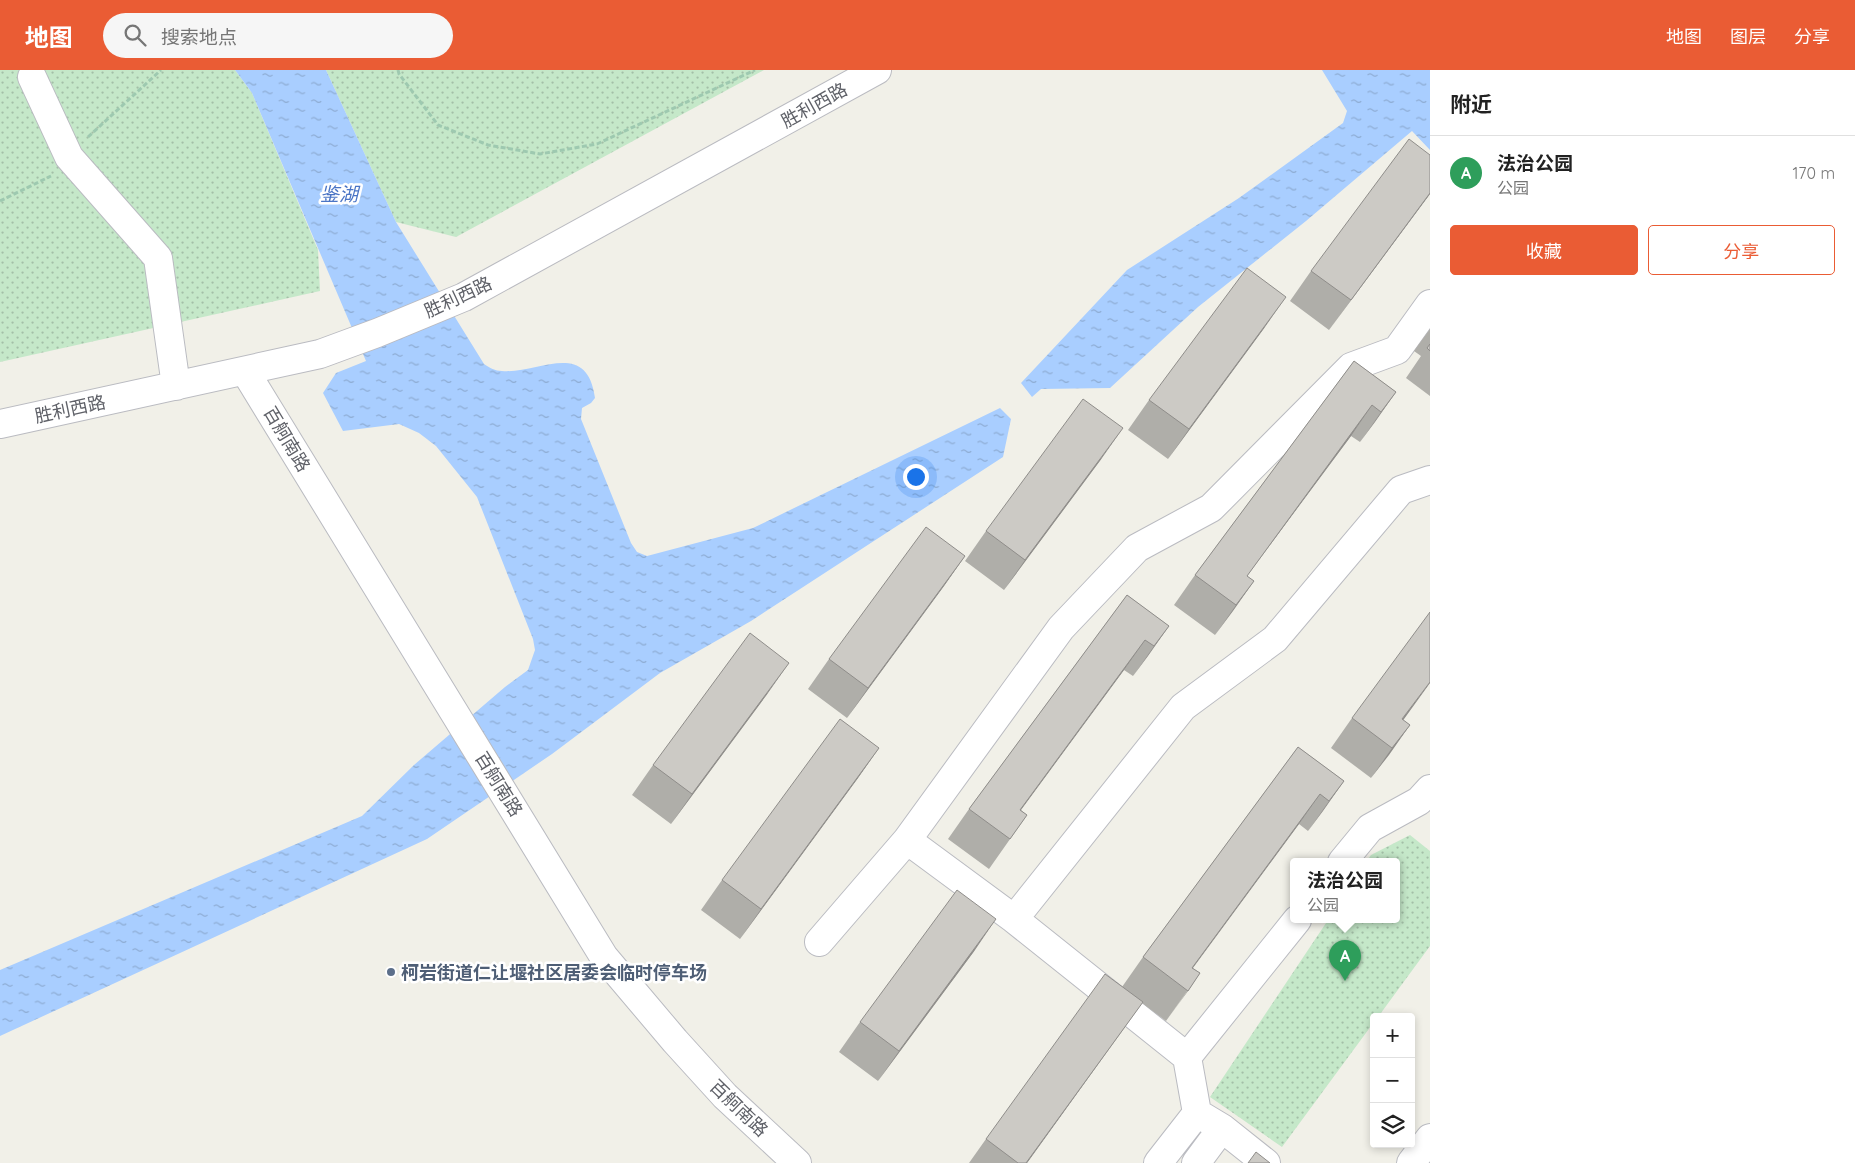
<!DOCTYPE html>
<html lang="zh">
<meta charset="utf-8">
<style>
body{margin:0;font-family:Quicksand,"Noto Sans SC",sans-serif;background:#f6f6f6;color:#222}
.controls{position:absolute;right:15px;bottom:15px;display:grid;overflow:hidden;border-radius:5px;box-shadow:0 2px 8px #0003}
.controls button{width:45px;height:45px;display:grid;place-items:center;padding:0;border:0;border-bottom:1px solid #e0e0e0;background:#fff;color:#222;font:25px sans-serif}
.you{position:absolute;left:915px;top:406px;width:18px;height:18px;margin:-12px;border:4px solid #fff;border-radius:50%;background:#1a73e8;box-shadow:0 0 0 8px #1a73e833}
.badge{display:grid;place-items:center;width:32px;height:32px;border-radius:50%;background:#ea5c34;color:#fff;font-size:16px;font-weight:700}
.pin{position:absolute;translate:-50% -41px;filter:drop-shadow(0 1px 2px #0008)}
.pin::after{content:'';position:absolute;top:26px;width:18px;height:15px;background:inherit;clip-path:polygon(0 0,100% 0,50% 100%)}
.popup{position:absolute;left:1290px;top:788px;width:110px;height:65px;box-sizing:border-box;display:grid;place-content:center;border-radius:5px;background:#fff;filter:drop-shadow(0 1px 4px #0005);font-size:16px;white-space:nowrap;color:#767676}
.popup b{font-size:19px;color:#222}
.popup::after{content:'';position:absolute;left:50%;top:100%;margin-left:-10px;border:10px solid transparent;border-top-color:#fff}
.list{margin:0;padding:0;list-style:none}
h2{display:flex;justify-content:space-between;align-items:center;height:65px;margin:0;padding:0 20px;font-size:21px}
h2 small{font-size:16px;font-weight:400;color:#767676}
.list li{display:grid;grid-template-columns:32px 1fr auto;gap:15px;align-items:center;box-sizing:border-box;height:75px;padding:0 20px;border-top:1px solid #e0e0e0}
.list b{display:block;font-size:19px;white-space:nowrap}
.list p{margin:0;font-size:16px;white-space:nowrap;color:#767676}
.list em{font-size:16px;font-style:normal;color:#767676}
.actions{display:flex;gap:10px;padding:15px 20px}
.actions a{flex:1;padding:11px 0;border:1px solid #ea5c34;border-radius:5px;text-align:center;font-size:18px;color:#ea5c34}
.actions .main{background:#ea5c34;color:#fff}
.icon{flex:none;width:28px;height:28px;fill:none;stroke:currentColor;stroke-width:2;stroke-linecap:round;stroke-linejoin:round}
.map{position:relative;flex:none;width:1430px;height:1093px;overflow:hidden}
header{display:flex;align-items:center;gap:30px;box-sizing:border-box;height:70px;padding:0 25px;background:#ea5c34;color:#fff}
header strong{font-size:24px}
nav{display:flex;gap:28px;margin-inline-start:auto;font-size:18px}
.search{width:350px;height:45px;background:#f6f6f6;display:flex;align-items:center;gap:12px;box-sizing:border-box;padding:0 18px;border-radius:28px;color:#767676;font-size:19px}
main{display:flex}
aside{flex:1;background:#fff}
.map>svg:first-child{display:block}
.park{fill:url(#park-dots)}
.water{fill:url(#water-ripples)}
.lines{fill:none;stroke-linecap:round;stroke-linejoin:round}
.minor-casing{stroke:#babbc1;stroke-width:30}
.path{stroke:#9ec9b0;stroke-width:3;stroke-dasharray:5 2.5;stroke-linecap:butt}
.minor{stroke:#fff;stroke-width:28}
.wall{fill:#afaea9}
.shaded-wall{fill:#8f8d8a}
.building{fill:#cccac5;stroke:#8f8d8a}
.service-dot{fill:#5c6f8a;stroke:#fff;stroke-width:2}
.labels{text-anchor:middle;dominant-baseline:central;stroke-width:5;stroke-linejoin:round;paint-order:stroke}
.street-label{font-size:18px;fill:#5f6168;stroke:#fff}
.service-label{font-size:18px;font-weight:bold;fill:#4e5e75;stroke:#fff;text-anchor:start}
.water-label{font-size:19px;font-style:italic;fill:#4a74c5;stroke:#fff}
</style>
<header>
<strong>地图</strong>
<div class="search"><svg class="icon" aria-label="search" viewBox="0 0 24 24"><circle cx="10" cy="10" r="6"/><path d="M15 15l6 6"/></svg>搜索地点</div>
<nav><a>地图</a><a>图层</a><a>分享</a></nav>
</header>
<main>
<div class="map">
<svg width="1430" height="1093" viewBox="0 0 1430 1093">
<defs>
<pattern id="park-dots" width="8" height="8" patternUnits="userSpaceOnUse" patternTransform="scale(1.25)"><rect width="8" height="8" fill="#c5e8c9"/><path d="M2 2h.1M6 6h.1" fill="none" stroke="#a3bfa7" stroke-width="1.8" stroke-linecap="round"/></pattern>
<pattern id="water-ripples" width="26" height="14" patternUnits="userSpaceOnUse" patternTransform="scale(1.25)"><rect width="26" height="14" fill="#a9ceff"/><path d="M2 4q2-2 4 0t4 0M15 11q2-2 4 0t4 0" fill="none" stroke="#8dabd2"/></pattern>
</defs>
<rect width="100%" height="100%" fill="#f1f0e8"/>
<path class="park" d="M0,0H235L252,23L318,180L320,221L0,292Z
M326,0H764L456,167L396,152Z
M1410,765L1430,781V876L1378,947H1374V952L1282,1077L1210,1027L1328,850H1396V792H1366L1371,785Z"/>
<path class="water" d="M235,0H326L396,152L484,294C490,298 495,301 502,301C538,304 587,268 595,328L591,333L582,338L581,349L631,473L637,482L647,486L753,458L1000,338L1011,349L1003,387L751,551L660,603L552,684L427,769L0,966V900L362,746L414,695L505,617L528,600L535,580L533,569L477,427L436,376L419,363L399,354L343,361L323,323L336,303L366,291L252,23Z
M1322,0H1430V80L1412,61L1306,151L1198,237L1110,318L1041,319L1032,327L1021,313L1127,200L1239,128L1343,53L1347,41Z"/>
<g class="lines">
<defs>
<path id="minor" d="M32,7L69,87L158,188L176,316
M245,301L604,887L675,971L725,1026L797,1093
M0,354L320,284L377,263L464,227L877,0
M907,770L1014,849L1187,987L1197,1043L1222,1058L1266,1093
M1342,792L1370,758L1419,731L1430,719
M1014,849L1183,637L1275,569L1401,420L1430,410
M819,872L907,770L1061,558L1137,478L1211,438L1351,297L1397,280L1430,234
M1187,987L1297,850
M1158,1093L1197,1043
M1196,1093L1222,1058
M1411,1093L1430,1068"/>
</defs>
<use href="#minor" class="minor-casing"/>
<path class="path" d="M398,0L399,4L438,55L488,75L540,84L597,74L755,0
M88,67L161,0
M0,131L51,106"/>
<use href="#minor" class="minor"/>
</g>
<path class="wall" d="M1430,124L1329,260L1290,231L1311,201Z
M1265,257L1168,389L1128,360L1149,330Z
M1430,259V326L1406,308L1421,286L1414,281Z
M1354,291L1396,322L1360,372L1351,366L1247,506L1254,511L1215,565L1174,535L1195,505Z
M1102,388L1004,520L965,491L986,461Z
M965,486L944,516L847,648L808,619L829,589Z
M1127,525L1169,556L1133,606L1124,600L1021,740L1027,745L989,799L948,769L969,739Z
M768,623L671,754L632,725L653,695Z
M1352,648L1403,650L1410,655L1371,708L1331,678Z
M1298,677L1344,711L1308,761L1299,754L1193,898L1200,903L1166,951L1142,933L1027,1093H969L986,1069L1122,917L1143,887Z
M879,678L858,708L740,869L701,840L722,810Z
M975,880L878,1011L839,982L860,952Z"/>
<path class="shaded-wall" d="M1430,123V124L1427,128L1329,260L1351,230Z
M1286,227L1265,257L1168,389L1189,359Z
M1396,322L1375,352L1360,372L1381,342Z
M1372,335L1351,366L1229,530L1247,506Z
M1123,358L1102,388L1004,520L1025,490Z
M965,486L944,516L847,648L868,618Z
M1254,511L1233,541L1215,565L1236,535Z
M1169,556L1148,586L1133,606L1154,576Z
M1145,570L1124,600L1003,764L1020,740Z
M789,593L768,623L671,754L692,724Z
M1430,612V613L1386,674L1402,649Z
M1410,655L1389,685L1371,708L1392,678Z
M879,678L858,708L740,869L761,839Z
M1344,711L1323,741L1308,761L1329,731Z
M1320,724L1299,754L1180,915L1192,898Z
M996,849L975,880L878,1011L899,981Z
M1200,903L1179,933L1166,951L1188,921Z
M1143,932L1027,1093H1026Z"/>
<path class="building" d="M1409,69L1430,85V123L1351,230L1311,201Z
M1247,198L1286,227L1189,359L1149,330Z
M1430,274V281L1427,278Z
M1354,291L1396,322L1381,342L1372,335L1247,506L1254,511L1236,535L1195,505Z
M1083,329L1123,358L1025,490L986,461Z
M926,457L965,486L868,618L829,589Z
M1127,525L1169,556L1154,576L1145,570L1020,740L1027,745L1010,769L969,739Z
M1430,542V612L1402,649L1410,655L1392,678L1352,648Z
M750,563L789,593L692,724L653,695Z
M840,649L879,678L761,839L722,810Z
M1298,677L1344,711L1329,731L1320,724L1192,898L1200,903L1188,921L1143,887Z
M957,820L996,849L899,981L860,952Z
M1105,904L1143,932L1026,1093H1018L986,1069Z
M1256,1082L1270,1093H1248Z"/>
<circle class="service-dot" cx="391" cy="902" r="5"/>
<g class="labels">
<g class="street-label">
<text transform="translate(814 35) rotate(-29)">胜利西路</text>
<text transform="translate(458 227) rotate(-25)">胜利西路</text>
<text transform="translate(70 339) rotate(-12)">胜利西路</text>
<text transform="translate(287 369) rotate(59)">百舸南路</text>
<text transform="translate(499 714) rotate(58)">百舸南路</text>
<text transform="translate(739 1038) rotate(44)">百舸南路</text>
</g>
<g class="service-label">
<text x="401" y="902">柯岩街道仁让堰社区居委会临时停车场</text>
</g>
<g class="water-label">
<text x="339" y="124">鉴湖</text>
</g>
</g>
</svg>
<div class="controls">
<button>+</button>
<button>−</button>
<button><svg class="icon" aria-label="layers" viewBox="0 0 24 24"><path d="M12 4l9 5-9 5-9-5zM3 14l9 5 9-5"/></svg></button>
</div>
<div class="you"></div>
<div class="pin badge" style="left:1345px;top:911px;background:#2e9e5b">A</div>
<div class="popup"><b>法治公园</b>公园</div>
</div>
<aside>
<h2>附近<small></small></h2>
<ul class="list">
<li><span class="badge" style="background:#2e9e5b">A</span><div><b>法治公园</b><p>公园</p></div><em>170 m</em></li>
</ul>
<div class="actions"><a class="main">收藏</a><a>分享</a></div>
</aside>
</main>
